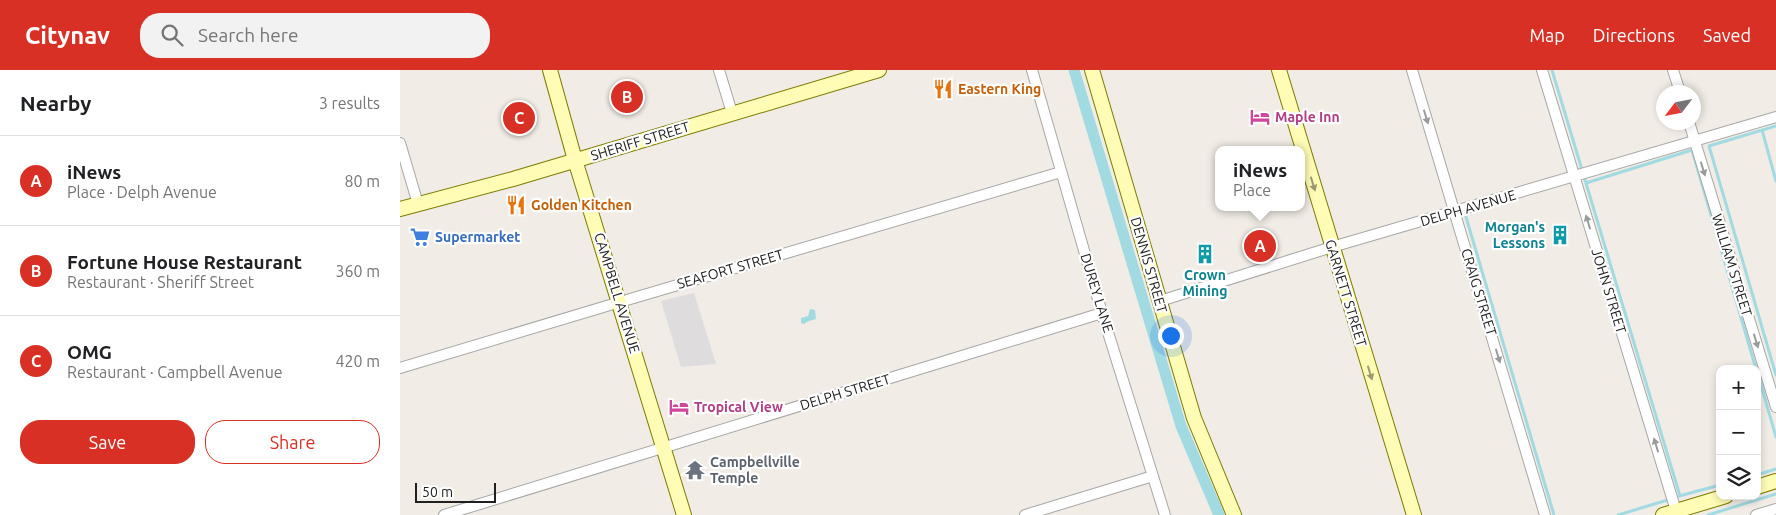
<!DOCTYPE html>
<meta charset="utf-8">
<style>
body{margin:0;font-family:Ubuntu,sans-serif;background:#f2f2f2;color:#202124}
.controls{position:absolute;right:15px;bottom:15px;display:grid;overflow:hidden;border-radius:10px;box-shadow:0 2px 8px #0003}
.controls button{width:45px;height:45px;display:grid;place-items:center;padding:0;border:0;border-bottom:1px solid #e0e0e0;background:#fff;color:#202124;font:25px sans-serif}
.compass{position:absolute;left:1256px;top:15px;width:45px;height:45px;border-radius:50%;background:#fff;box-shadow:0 2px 8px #0003;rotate:238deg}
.scale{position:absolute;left:15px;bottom:12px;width:81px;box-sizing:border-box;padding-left:5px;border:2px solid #202020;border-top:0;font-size:14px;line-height:18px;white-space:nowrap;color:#202020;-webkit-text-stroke:4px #fff;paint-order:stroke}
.you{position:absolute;left:770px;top:265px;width:18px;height:18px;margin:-12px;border:4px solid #fff;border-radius:50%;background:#1a73e8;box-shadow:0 0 0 8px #1a73e833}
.badge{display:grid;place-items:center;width:32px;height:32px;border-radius:50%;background:#d93025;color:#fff;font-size:16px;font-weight:700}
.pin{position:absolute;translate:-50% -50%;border:2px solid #fff;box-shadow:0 1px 5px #0006}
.popup{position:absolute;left:815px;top:76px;width:90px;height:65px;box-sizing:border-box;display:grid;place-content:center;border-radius:10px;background:#fff;filter:drop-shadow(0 1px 4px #0005);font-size:16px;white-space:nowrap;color:#757577}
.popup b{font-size:19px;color:#202124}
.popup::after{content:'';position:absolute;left:50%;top:100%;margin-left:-10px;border:10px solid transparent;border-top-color:#fff}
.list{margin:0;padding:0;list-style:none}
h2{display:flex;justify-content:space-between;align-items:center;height:65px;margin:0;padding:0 20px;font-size:21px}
h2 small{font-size:16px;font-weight:400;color:#757577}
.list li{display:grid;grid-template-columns:32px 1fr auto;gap:15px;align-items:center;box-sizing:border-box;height:90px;padding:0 20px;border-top:1px solid #e0e0e0}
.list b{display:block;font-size:19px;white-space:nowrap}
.list p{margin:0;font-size:16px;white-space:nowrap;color:#757577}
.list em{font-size:16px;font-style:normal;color:#757577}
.actions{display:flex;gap:10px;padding:15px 20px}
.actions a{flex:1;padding:11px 0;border:1px solid #d93025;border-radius:20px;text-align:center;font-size:18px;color:#d93025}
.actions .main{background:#d93025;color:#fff}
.icon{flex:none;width:28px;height:28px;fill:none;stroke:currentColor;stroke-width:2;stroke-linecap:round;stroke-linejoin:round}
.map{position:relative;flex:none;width:1376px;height:445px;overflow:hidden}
header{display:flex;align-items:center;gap:30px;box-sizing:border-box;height:70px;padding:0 25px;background:#d93025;color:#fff}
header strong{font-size:24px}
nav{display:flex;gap:28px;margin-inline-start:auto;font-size:18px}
.search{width:350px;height:45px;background:#f2f2f2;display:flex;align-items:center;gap:12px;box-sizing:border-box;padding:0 18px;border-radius:20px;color:#757577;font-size:19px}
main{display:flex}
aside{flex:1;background:#fff}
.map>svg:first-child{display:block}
.residential{fill:#dedcdd}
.water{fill:#a2dae2}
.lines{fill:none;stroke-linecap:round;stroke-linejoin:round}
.stream{stroke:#a2dae2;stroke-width:3}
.canal{stroke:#a2dae2;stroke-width:11}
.street-casing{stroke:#a7a7a7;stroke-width:12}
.secondary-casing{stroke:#7c7d00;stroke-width:16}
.street{stroke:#fff;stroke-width:10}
.secondary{stroke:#fffcb5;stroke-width:14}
.oneway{fill:#9b9b9b}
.oneway2{fill:#9b9972}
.labels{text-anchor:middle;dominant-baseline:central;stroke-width:4.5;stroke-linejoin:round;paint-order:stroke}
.food-label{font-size:14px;font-weight:bold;fill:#c56008;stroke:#fff;text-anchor:start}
.hotel-label{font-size:14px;font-weight:bold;fill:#b23c85;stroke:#fff;text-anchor:start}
.street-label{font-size:14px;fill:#202020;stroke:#fff}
.culture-label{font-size:14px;font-weight:bold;fill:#0d838f;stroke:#fff;text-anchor:end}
.shop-label{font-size:14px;font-weight:bold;fill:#366cbe;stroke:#fff;text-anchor:start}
.worship-label{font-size:14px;font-weight:bold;fill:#5b616d;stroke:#fff;text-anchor:start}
</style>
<header>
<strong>Citynav</strong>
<div class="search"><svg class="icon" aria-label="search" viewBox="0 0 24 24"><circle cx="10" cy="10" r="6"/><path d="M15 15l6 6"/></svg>Search here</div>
<nav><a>Map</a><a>Directions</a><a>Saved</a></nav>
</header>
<main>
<aside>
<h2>Nearby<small>3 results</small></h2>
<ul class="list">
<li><span class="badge">A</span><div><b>iNews</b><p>Place · Delph Avenue</p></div><em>80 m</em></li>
<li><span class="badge">B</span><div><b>Fortune House Restaurant</b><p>Restaurant · Sheriff Street</p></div><em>360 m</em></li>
<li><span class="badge">C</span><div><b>OMG</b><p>Restaurant · Campbell Avenue</p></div><em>420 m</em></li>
</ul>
<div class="actions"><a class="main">Save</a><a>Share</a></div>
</aside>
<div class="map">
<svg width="1376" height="445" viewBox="0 0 1376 445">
<rect width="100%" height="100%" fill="#f1ece5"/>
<path class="residential" d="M294,223L316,294L281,297L261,231Z"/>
<path class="water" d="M410,239L415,240L416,249L409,251L404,254L401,253V248L408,246Z"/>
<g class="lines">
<path class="stream" d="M1152,0L1280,426
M1376,56L1309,76L1376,305
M1362,60L1376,111
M1186,113L1292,80L1356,299
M1066,147L1154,445
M1357,301L1376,367
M1357,405L1376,399
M1279,426L1320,415
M1218,445L1271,429
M1308,445L1376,424"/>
<path class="canal" d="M674,0L781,356L819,445"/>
<defs>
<path id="street" d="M319,0L332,43
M632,0L702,243L765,445
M1012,0L1145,445
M1142,0L1276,441
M1273,0L1280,22
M1289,52L1376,337
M0,73L18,134
M760,231L932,177L1376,47
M0,298L220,232L661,102
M44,445L702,243
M625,445L753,406
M1356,445L1376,439"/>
<path id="secondary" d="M150,0L175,90L284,445
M692,0L794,348L834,445
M879,0L1014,445
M0,139L113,109L479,0
M1357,417L1376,411
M1263,445L1326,426"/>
</defs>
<use href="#street" class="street-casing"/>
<use href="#secondary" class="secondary-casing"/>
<use href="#street" class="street"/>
<use href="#secondary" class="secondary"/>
</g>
<defs><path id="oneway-solid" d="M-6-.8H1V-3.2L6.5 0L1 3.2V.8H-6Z" transform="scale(1.25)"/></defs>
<g class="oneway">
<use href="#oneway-solid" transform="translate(1026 47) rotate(73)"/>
<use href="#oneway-solid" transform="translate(1303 99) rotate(73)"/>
<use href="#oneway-solid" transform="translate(1188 152) rotate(-107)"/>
<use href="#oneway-solid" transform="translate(1356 271) rotate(73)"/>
<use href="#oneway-solid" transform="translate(1098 286) rotate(73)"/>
<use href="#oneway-solid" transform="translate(1256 375) rotate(-107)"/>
</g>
<g class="oneway2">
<use href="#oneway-solid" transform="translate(913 114) rotate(73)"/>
<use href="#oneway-solid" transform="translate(970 303) rotate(73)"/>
</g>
<defs>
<symbol id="restaurant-bare" viewBox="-9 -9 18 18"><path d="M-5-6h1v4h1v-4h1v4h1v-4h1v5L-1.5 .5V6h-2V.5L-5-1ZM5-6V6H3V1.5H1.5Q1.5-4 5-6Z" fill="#e8710a" stroke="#fff" stroke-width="2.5" paint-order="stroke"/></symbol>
<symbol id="hotel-bare" viewBox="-9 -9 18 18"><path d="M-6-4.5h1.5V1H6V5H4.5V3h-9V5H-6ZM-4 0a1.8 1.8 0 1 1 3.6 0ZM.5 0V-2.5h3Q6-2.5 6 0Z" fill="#d1479c" stroke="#fff" stroke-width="2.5" paint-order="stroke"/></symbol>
<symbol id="building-bare" viewBox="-9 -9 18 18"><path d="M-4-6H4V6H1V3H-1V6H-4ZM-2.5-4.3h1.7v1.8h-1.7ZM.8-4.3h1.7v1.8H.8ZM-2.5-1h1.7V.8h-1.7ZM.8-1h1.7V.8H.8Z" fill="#0f9aa8" stroke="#fff" stroke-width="2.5" paint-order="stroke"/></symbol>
<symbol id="supermarket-bare" viewBox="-9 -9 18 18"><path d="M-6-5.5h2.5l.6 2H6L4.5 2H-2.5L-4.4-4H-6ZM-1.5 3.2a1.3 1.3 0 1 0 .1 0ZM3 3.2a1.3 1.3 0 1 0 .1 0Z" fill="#3f7fe0" stroke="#fff" stroke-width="2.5" paint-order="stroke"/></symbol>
<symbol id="temple-bare" viewBox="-9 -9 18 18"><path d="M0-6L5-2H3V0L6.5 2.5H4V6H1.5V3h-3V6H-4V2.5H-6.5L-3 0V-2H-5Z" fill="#6b7280" stroke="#fff" stroke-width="2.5" paint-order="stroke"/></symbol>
</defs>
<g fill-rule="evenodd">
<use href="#restaurant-bare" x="529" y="5" width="28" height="28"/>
<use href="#hotel-bare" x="846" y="33" width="28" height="28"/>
<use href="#restaurant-bare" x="102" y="121" width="28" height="28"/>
<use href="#building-bare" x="1146" y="151" width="28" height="28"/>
<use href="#supermarket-bare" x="6" y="153" width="28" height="28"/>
<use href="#building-bare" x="791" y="170" width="28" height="28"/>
<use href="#hotel-bare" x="265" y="323" width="28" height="28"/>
<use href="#temple-bare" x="281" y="386" width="28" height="28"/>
</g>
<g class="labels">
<g class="food-label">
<text x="558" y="19">Eastern King</text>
<text x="131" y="135">Golden Kitchen</text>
</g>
<g class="hotel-label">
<text x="875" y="47">Maple Inn</text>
<text x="294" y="337">Tropical View</text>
</g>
<g class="street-label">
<text transform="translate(240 71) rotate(-17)">SHERIFF STREET</text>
<text transform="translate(1068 138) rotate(-16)">DELPH AVENUE</text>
<text transform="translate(749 195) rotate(74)">DENNIS STREET</text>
<text transform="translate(1332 195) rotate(73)">WILLIAM STREET</text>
<text transform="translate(330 199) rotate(-16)">SEAFORT STREET</text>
<text transform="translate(1209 221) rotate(73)">JOHN STREET</text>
<text transform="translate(1079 222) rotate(73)">CRAIG STREET</text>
<text transform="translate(217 223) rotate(73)">CAMPBELL AVENUE</text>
<text transform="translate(697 223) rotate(73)">DUREY LANE</text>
<text transform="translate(946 223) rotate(73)">GARNETT STREET</text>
<text transform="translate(445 322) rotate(-17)">DELPH STREET</text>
</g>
<g class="culture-label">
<text x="1145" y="157">Morgan's<tspan x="1145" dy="16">Lessons</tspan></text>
<text x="805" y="205" text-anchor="middle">Crown<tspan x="805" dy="16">Mining</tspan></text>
</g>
<g class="shop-label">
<text x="35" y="167">Supermarket</text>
</g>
<g class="worship-label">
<text x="310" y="392">Campbellville<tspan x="310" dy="16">Temple</tspan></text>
</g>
</g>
</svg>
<div class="controls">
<button>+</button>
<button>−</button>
<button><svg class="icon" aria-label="layers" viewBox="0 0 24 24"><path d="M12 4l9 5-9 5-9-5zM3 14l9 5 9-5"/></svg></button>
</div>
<svg class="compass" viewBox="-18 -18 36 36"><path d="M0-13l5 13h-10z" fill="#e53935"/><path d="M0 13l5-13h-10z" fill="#757577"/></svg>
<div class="scale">50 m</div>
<div class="you"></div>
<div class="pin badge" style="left:860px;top:176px">A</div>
<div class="popup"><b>iNews</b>Place</div>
<div class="pin badge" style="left:227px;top:27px">B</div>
<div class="pin badge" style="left:119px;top:48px">C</div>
</div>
</main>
